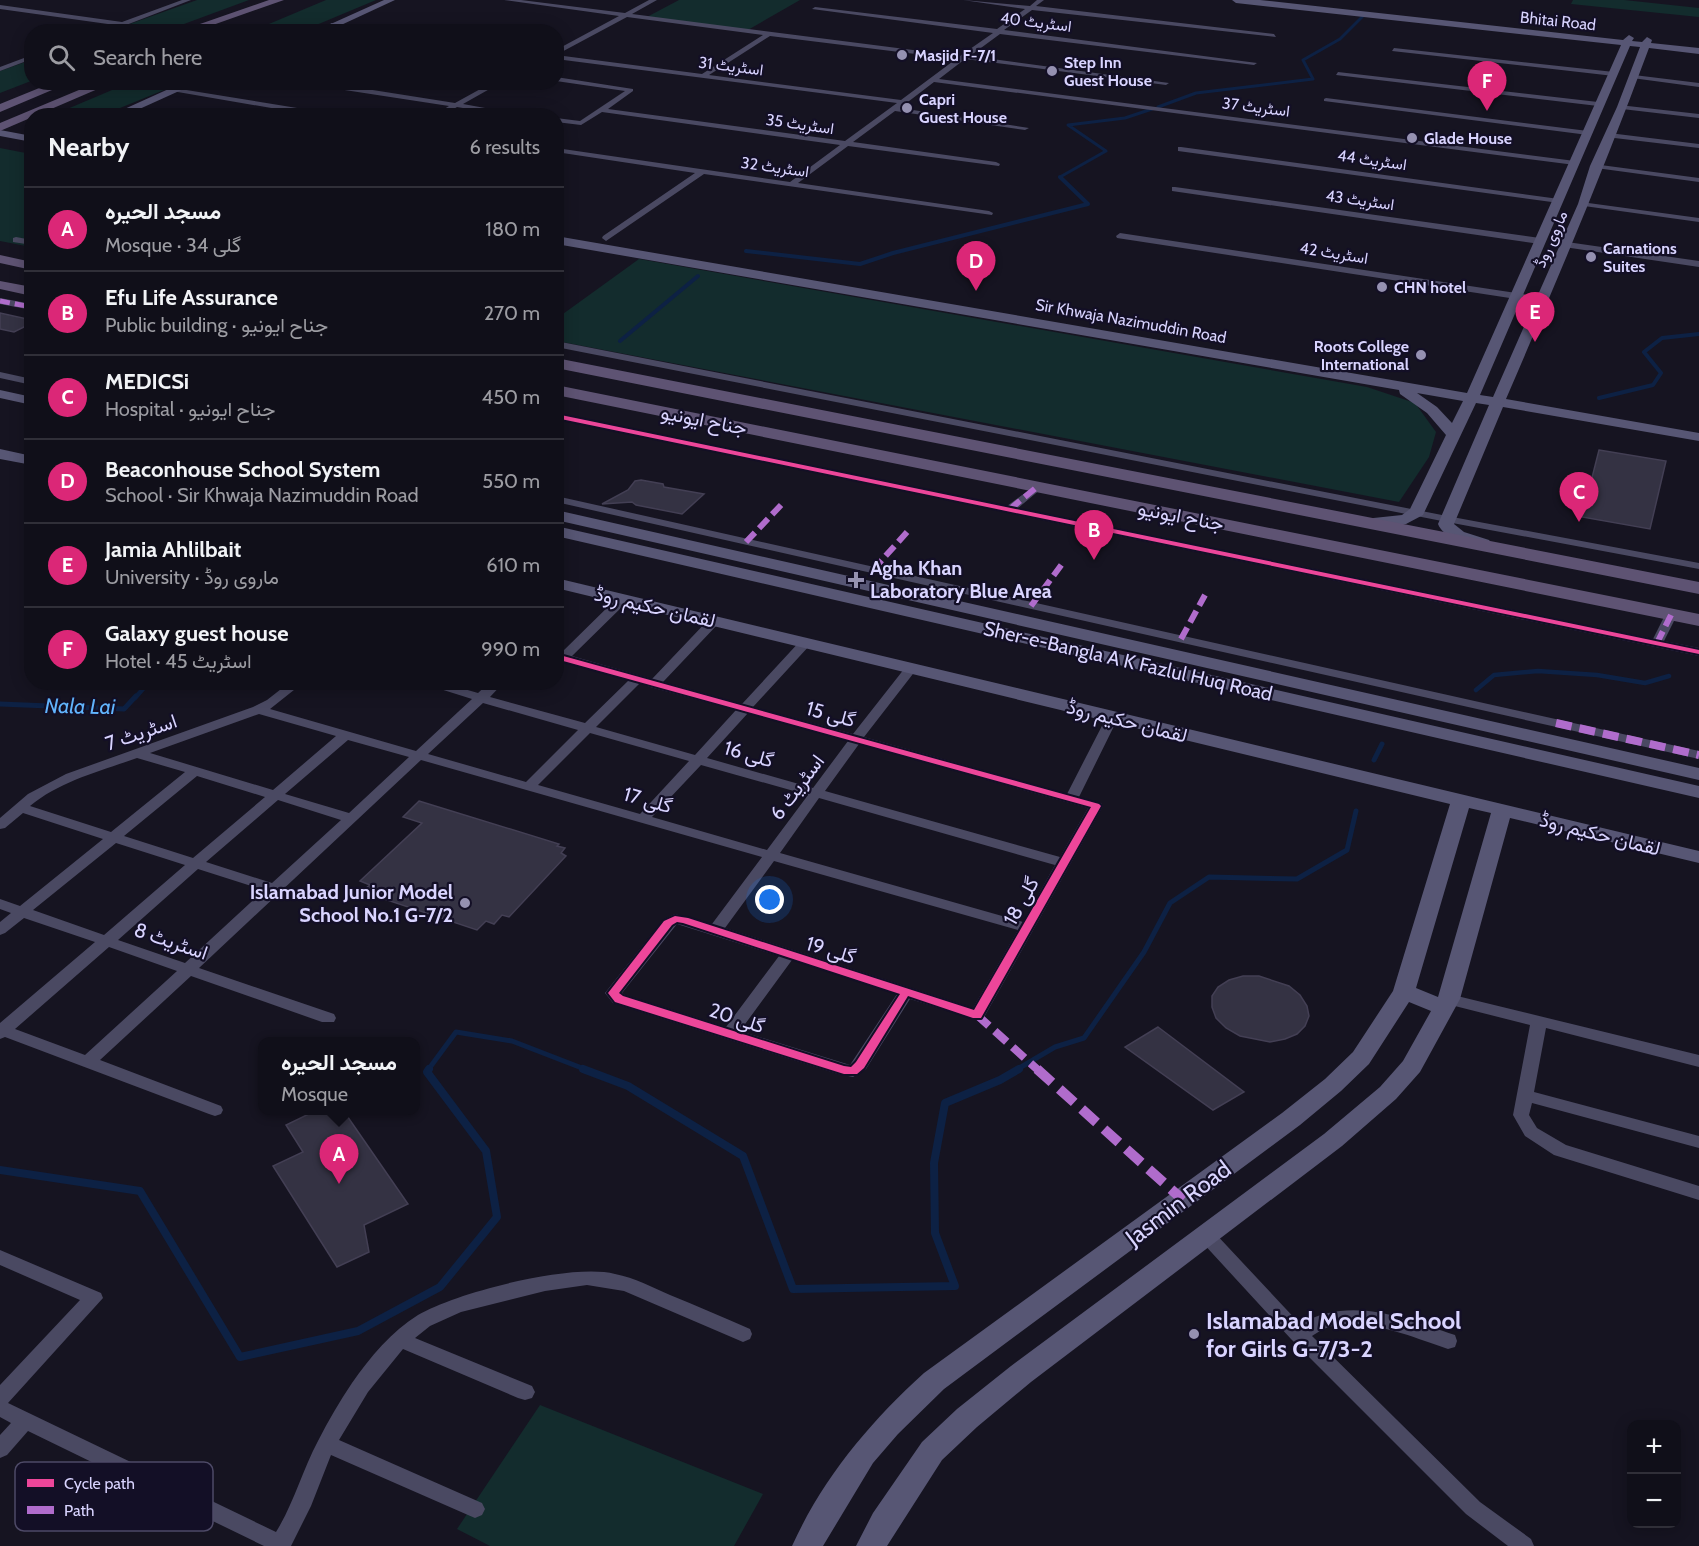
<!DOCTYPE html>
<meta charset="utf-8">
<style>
body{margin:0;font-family:Cabin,Vazirmatn,sans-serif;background:#1e1d26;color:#f1f3f6}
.controls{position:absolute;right:18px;bottom:18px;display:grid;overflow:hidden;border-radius:12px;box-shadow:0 3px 15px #0003}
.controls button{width:54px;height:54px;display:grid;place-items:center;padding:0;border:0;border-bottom:2px solid #302f38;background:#100f19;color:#f1f3f6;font:30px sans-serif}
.you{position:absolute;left:770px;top:900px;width:21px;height:21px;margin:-15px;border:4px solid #fff;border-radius:50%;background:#1a73e8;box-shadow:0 0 0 9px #1a73e833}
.badge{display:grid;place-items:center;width:39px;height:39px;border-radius:50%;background:#db2777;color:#fff;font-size:20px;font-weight:700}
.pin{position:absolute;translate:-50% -50px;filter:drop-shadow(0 2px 3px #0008)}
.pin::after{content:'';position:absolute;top:32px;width:21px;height:18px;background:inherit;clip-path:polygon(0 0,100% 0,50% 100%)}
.popup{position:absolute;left:258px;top:1037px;width:162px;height:78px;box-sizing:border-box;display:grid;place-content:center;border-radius:12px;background:#100f19;filter:drop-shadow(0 2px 4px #0005);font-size:20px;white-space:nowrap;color:#9c9ca2}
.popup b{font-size:22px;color:#f1f3f6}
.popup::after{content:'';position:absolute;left:50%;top:100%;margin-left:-12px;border:12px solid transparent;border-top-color:#100f19}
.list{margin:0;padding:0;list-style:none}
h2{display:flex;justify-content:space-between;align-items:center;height:78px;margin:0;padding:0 24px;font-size:26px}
h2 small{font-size:20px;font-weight:400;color:#9c9ca2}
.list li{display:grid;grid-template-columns:39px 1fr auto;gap:18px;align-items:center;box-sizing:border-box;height:84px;padding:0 24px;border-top:2px solid #302f38}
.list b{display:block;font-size:22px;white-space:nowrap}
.list p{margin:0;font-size:20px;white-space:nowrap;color:#9c9ca2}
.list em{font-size:20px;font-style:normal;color:#9c9ca2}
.icon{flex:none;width:33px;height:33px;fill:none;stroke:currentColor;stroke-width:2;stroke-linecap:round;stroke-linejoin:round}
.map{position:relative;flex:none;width:1699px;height:1546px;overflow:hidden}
.search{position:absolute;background:#100f19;box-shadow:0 3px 15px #0003;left:24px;top:24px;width:540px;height:66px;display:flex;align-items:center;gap:15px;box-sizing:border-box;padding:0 21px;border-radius:24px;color:#9c9ca2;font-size:22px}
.panel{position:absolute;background:#100f19;box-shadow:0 3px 15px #0003;left:24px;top:108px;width:540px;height:582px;border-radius:24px}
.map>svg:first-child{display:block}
.green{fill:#132c2d}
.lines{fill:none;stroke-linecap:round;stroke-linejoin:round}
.stream-far4{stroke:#0d2144;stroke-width:3}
.stream-far3{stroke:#0d2144;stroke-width:4}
.stream-far2{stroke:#0d2144;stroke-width:4.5}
.stream-far1{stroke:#0d2144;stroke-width:5}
.stream{stroke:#0d2144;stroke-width:8}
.building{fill:#343243;stroke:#433f54;stroke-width:1.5}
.street{fill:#4a4962;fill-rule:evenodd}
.secondary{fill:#575674;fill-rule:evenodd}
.primary{fill:#5e5373;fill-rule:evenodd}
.quiet-far3{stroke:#b06ccc;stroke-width:5;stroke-dasharray:10 5;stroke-linecap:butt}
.quiet-far2{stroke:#b06ccc;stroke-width:6;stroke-dasharray:13 6;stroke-linecap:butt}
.quiet-far1{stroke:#b06ccc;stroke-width:8;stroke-dasharray:16 8;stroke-linecap:butt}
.quiet{stroke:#b06ccc;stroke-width:10;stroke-dasharray:20 10;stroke-linecap:butt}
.cycleway-casing{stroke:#130f26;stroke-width:4}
.cycleway{fill:#ed469a;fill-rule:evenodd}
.poi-dot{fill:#9591b1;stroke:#130f26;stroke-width:2}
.labels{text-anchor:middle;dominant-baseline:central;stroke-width:4.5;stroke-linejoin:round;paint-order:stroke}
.far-street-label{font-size:16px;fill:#d9d4ff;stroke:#130f26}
.far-poi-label{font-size:16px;font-weight:bold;fill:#d9d4ff;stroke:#130f26;text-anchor:start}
.street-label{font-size:20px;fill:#d9d4ff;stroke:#130f26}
.poi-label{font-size:20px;font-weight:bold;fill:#d9d4ff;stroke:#130f26;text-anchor:start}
.water-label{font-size:21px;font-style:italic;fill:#62b6ff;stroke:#130f26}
.near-street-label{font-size:24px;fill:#d9d4ff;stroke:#130f26}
.near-poi-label{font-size:24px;font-weight:bold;fill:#d9d4ff;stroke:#130f26;text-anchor:start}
.key{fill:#130f26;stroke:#4e4a67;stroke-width:1.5}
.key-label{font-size:16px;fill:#d9d4ff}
</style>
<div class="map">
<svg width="1699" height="1546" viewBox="0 0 1699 1546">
<rect width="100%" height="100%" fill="#161421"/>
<path class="green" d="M197,0H249L165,31H110Z
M326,0H376L302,31H252Z
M679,0H800L746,31L645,18Z
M1573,0H1624L1699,8V17L1571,4Z
M31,60V81L0,93V71Z
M131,82L181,83L103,115H53Z
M0,148L31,154V247L0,241Z
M639,259L1367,387L1415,403L1436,432L1429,457L1399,502L557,341L556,319Z
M540,1405L763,1494L734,1546H490L457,1529Z"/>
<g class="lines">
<path class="stream-far4" d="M1158,107L1196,93L1313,79L1303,60L1340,39L1363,16
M1062,179L1060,177L1106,151L1068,125L1125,118L1152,109"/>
<path class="stream-far3" d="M746,251L860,264L893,253L1088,204L1060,177
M620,341L698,276
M1599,398L1653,385L1661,373L1644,352L1662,338L1699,334"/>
<path class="stream-far2" d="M1476,690L1494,675L1538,671L1597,675L1645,683L1669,676
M135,698L149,682"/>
<path class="stream-far1" d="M0,704L124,709L136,696
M1374,760L1382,744
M428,1070L456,1032L512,1041L587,1070
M1016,1070L1055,1047L1084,1038L1144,952L1170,903L1209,877L1297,879L1347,850L1356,811"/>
<path class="stream" d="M583,1069L628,1086L743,1156L793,1289L955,1286L935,1233L934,1163L945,1103L1000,1080L1019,1069
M0,1170L140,1191L240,1357L358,1331L440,1287L497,1217L486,1151L427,1072L429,1069"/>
</g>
<path class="building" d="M0,313L32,320V323L14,332L0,329Z
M1599,450L1666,461L1650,529L1582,517Z
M641,480L663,484L664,487L704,494L682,514L636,505L632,502L602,504L628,490L635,481Z
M419,801L559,844L557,846L565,848L561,853L566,856L509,917L502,915L494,924L486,921L477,930L384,899L388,895L366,888L370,885L360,881L422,823L403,817Z
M1243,976H1259L1289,986L1300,995L1307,1006L1309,1016L1305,1026L1297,1034L1285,1039L1270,1042L1240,1036L1226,1028L1216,1018L1212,1007V996L1218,987L1229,980Z
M1158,1027L1244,1092L1213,1110L1125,1047Z
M317,1110H343L408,1204L364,1225L369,1252L337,1267L273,1166L303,1152L286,1125Z"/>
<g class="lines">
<path class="street" d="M182,0H191L108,32H98L115,25L0,9V5L122,22Z
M504,0H521L625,13L649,0H657L632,14L960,56L993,33L812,9L815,7L997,29L1025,9L963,0L1030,6L1037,0H1044L1036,6L1274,34L1276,37L1032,10L1004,30L1257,63L1254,65L1000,34L970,56L1169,83L1166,85L965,59L939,79L1575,161L1579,163L1575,165L934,82L900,108L1029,128L1025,130L895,111L853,142L996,162L1000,164L999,166L848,146L798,183L989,211L993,213L992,215L704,174L606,241L602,238L603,236L695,173L556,152V148L790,182L840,145L602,112L581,125L556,122V118L580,121L625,91L556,81V77L633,89V91L608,109L845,141L897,103L556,59V55L702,74L763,35L627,17L556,55V50L619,16ZM770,36L956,59L901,100L709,75Z
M331,23L376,30L379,32H360L329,26Z
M1394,48L1614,72L1617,74L1614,76L1392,51Z
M32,55V59L0,71V67Z
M1338,72L1598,102L1602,104L1598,106L1336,75Z
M1634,75L1699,83V87L1632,78Z
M309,82H322L455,103L493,82H502L463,104L530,116H510L457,107L442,116H433L449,106L312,85Z
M174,88L334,114L337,116H318L172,91Z
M1326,98L1588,131L1592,133L1588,135L1324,101V99Z
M1619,105L1699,114V118L1622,109H1619Z
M1609,133L1699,144V148L1606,137L1605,135Z
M1181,147L1559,199L1563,201L1559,203L1178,151V147Z
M1593,164L1699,178V182L1596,168H1593Z
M1175,187L1540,238L1544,241L1540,244L1172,191V187Z
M1581,202L1699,218V222L1584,206H1581Z
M1120,233L1543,297L1547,300L1543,303L1117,238L1116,236Z
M16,237L32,240V245L13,242V238Z
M1567,242L1699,261V267L1564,247L1563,245Z
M0,298L32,304V310L0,304Z
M556,341L1447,516L1699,563V569L1447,522L556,347Z
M0,372L32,379V385L0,378Z
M556,413L1007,506L1037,484L1041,485V489L1018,508L1653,639L1665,615L1671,611L1677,615L1664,641L1699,648V656L556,419Z
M556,496L1699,751V759L556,502Z
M623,595L629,599L627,602L572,656L652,679L710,618H718L720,621L718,624L663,682L742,704L802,639H810L812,642L810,645L753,707L853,734L908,664H916L918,667L916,670L864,737L1067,794L1106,718L1107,715H1117L1118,718L1079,797L1101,803L1103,806L983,1019L977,1020L910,999L866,1069L853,1077L838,1074L613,1003L605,993L663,920L675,914L712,924L762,857L421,760L199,968L334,1014L336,1018L334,1022H322L191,976L100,1060L221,1106L223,1110L221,1114L215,1116L209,1114L5,1037L0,1039V1023L95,942L24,918L5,933L0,935V922L11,913L0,909V899L20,906L103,839L23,813L5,828L0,829V818L28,794L66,774L253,707L267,700L290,682H304L270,709L416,751L472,699L418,682H440L478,693L490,682H504L490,697L585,723L629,680L556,660V652L561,653L619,596ZM640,683L650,687L736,710L695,755L596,727ZM483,703L578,730L526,782L428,754ZM748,713L848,741L813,788L707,758ZM259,714L336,736L273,790L150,753ZM590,733L689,761L640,814L538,785ZM348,740L409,757L349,813L285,794ZM859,744L1088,808L1060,857L825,791ZM137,758L185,772L111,832L30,806C60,781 101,771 137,758ZM701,765L808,795L767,850L652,817ZM197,776L265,797L193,858L124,836ZM819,798L1055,865L1023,922L780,853ZM278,800L341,820L272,883L206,862ZM116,843L185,865L104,935L33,910ZM774,861L1018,930L973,1008L725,928ZM198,869L264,890L185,963L118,940ZM677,924L779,956L726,1027L625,995L622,993ZM109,947L177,971L85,1055L15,1029ZM792,960L897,994L850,1065L740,1031Z
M1449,994L1699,1055V1067L1546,1028L1534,1092L1699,1136V1148L1532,1103L1529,1115L1537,1128L1566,1145L1699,1186V1200L1554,1155L1525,1136L1513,1115L1530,1025L1443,1003L1441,999L1443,995Z
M1207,1229L1213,1231L1300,1324C1351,1295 1404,1318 1455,1335L1457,1341L1455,1347L1448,1349C1413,1337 1371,1319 1333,1326C1326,1327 1318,1332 1312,1336L1480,1502L1531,1539L1534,1546H1508L1466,1514L1291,1339L1201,1241L1198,1236L1201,1231Z
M0,1250L101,1293L103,1298L8,1403L276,1532C294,1503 302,1471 318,1441C328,1421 340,1401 352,1383C370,1357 392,1331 418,1315C457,1292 572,1263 615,1274C635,1278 652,1287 670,1295C697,1306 723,1317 750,1329L752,1334L750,1339L743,1342L624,1291L587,1285L545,1291L461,1312L430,1326L415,1338L532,1386L535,1392L532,1398L525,1400L518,1398L403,1349L368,1392L339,1440L482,1503L485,1509L482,1515L475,1518L468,1515L331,1455L311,1506L291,1546H264L28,1431L7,1455L0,1458V1435L11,1423L0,1417V1385L80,1300L0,1265Z"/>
<path class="secondary" d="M384,0H395L326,32H313Z
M1232,0H1260L1623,40L1629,35L1634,38L1632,41L1642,42L1647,37L1652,40L1651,43L1699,48V54L1649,48C1605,167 1556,283 1506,399L1699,433V441L1503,407L1454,524L1464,532L1489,540L1491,543L1489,546C1474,550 1444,539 1438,524L1489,405L1476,403L1423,515L1406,524L1370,527L1364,525L1362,522L1364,519L1402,515L1410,509L1446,435L1427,413L1400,394L1399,390L556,244V236L1467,393L1621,45L1236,3ZM1630,46L1640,47L1617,107L1590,166L1578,204L1493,397L1480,395ZM1417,393L1463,401L1452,423L1437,407Z
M184,82H199L124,116H109Z
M0,130L32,136V142L0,136Z
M0,390L32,397V405L0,398Z
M0,449L32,456V465L0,459Z
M556,510L1699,768V780L556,520Z
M556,526L1699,786V798L556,536Z
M556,578L1699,851V863L1510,818L1460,999L1420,1072L1396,1099L1342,1146L1031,1382L977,1427L942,1460L887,1546H856L873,1513L922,1442L957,1409L1011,1366L1324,1134L1380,1087L1403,1061L1431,1011L1409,1002L1369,1064L1341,1091L1300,1125L944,1389L898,1434L873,1463L823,1546H792C823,1478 869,1423 924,1373L1282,1113L1325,1079L1353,1052L1393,991L1450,804L556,588ZM1469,808L1491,813L1438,997L1416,988Z"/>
<path class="primary" d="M269,0H284L193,32H177Z
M54,82H71L0,112V104Z
M98,82H114L0,131V123Z
M0,255L32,262V270L0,263Z
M0,281L32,287V296L0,289Z
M556,358L1699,582V594L556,368Z
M556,385L1699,614V626L556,395Z"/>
<path class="quiet-far3" d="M0,301L32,307"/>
<path class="quiet-far2" d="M1010,509L1037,487
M746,542L782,504
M873,570L908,531
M1031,606L1062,564
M1181,639L1205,595
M1657,643L1671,615"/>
<path class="quiet-far1" d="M1556,723L1699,755
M977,1015L1038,1070"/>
<path class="quiet" d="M1037,1069L1183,1200"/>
<defs>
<path id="cycleway" d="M556,414L1699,650V654L556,418Z
M556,654L1099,804L1101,806L981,1018H973L908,996L864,1068L857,1074H844L615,1002L608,993L664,921L675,916L688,918L974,1010L1091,807L556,659ZM677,922L683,923L900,994L856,1062L851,1067L844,1066L623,996L619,993L672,925Z"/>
</defs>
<use href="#cycleway" class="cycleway-casing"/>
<use href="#cycleway" class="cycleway"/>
</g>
<g class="poi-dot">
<circle cx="902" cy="55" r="6"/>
<circle cx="1052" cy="71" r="6"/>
<circle cx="907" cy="108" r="6"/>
<circle cx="1412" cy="138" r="6"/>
<circle cx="1591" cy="257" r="6"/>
<circle cx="1382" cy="287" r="6"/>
<circle cx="1421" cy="355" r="6"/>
<path d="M853 571h6v6h6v6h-6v6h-6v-6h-6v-6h6z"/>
<circle cx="465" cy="903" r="6"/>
<circle cx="1194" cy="1334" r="6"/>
</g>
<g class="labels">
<g class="far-street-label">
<text transform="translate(1558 21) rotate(6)">Bhitai Road</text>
<text transform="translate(1036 22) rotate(7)">اسٹریٹ 40</text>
<text transform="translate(731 66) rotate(7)">اسٹریٹ 31</text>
<text transform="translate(1256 107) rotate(7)">اسٹریٹ 37</text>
<text transform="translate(800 124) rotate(8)">اسٹریٹ 35</text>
<text transform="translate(1372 160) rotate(8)">اسٹریٹ 44</text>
<text transform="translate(775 167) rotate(8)">اسٹریٹ 32</text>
<text transform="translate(1360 200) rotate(8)">اسٹریٹ 43</text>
<text transform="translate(1551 239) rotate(-67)">ماروی روڈ</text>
<text transform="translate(1334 253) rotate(9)">اسٹریٹ 42</text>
<text transform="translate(1131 321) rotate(10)">Sir Khwaja Nazimuddin Road</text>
</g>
<g class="far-poi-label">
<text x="914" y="55">Masjid F-7/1</text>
<text x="1064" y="62">Step Inn<tspan x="1064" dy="18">Guest House</tspan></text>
<text x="919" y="99">Capri<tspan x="919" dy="18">Guest House</tspan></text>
<text x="1424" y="138">Glade House</text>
<text x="1603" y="248">Carnations<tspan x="1603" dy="18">Suites</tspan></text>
<text x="1394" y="287">CHN hotel</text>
<text x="1409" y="346" text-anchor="end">Roots College<tspan x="1409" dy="18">International</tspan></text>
</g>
<g class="street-label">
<text transform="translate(704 420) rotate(11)">جناح ایونیو</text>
<text transform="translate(1181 516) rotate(11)">جناح ایونیو</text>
<text transform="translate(655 607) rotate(13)">لقمان حکیم روڈ</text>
<text transform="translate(1128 661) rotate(13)">Sher-e-Bangla A K Fazlul Huq Road</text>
<text transform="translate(831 714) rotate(15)">گلی 15</text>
<text transform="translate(1127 721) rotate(14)">لقمان حکیم روڈ</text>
<text transform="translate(141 732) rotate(-19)">اسٹریٹ 7</text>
<text transform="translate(749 754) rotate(16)">گلی 16</text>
<text transform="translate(797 787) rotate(-53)">اسٹریٹ 6</text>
<text transform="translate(648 800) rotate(16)">گلی 17</text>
<text transform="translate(1600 834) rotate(14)">لقمان حکیم روڈ</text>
<text transform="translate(1021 901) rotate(-61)">گلی 18</text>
<text transform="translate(171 941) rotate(19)">اسٹریٹ 8</text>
<text transform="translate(831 950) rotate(17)">گلی 19</text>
<text transform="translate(737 1018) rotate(18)">گلی 20</text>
</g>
<g class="poi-label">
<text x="870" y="568">Agha Khan<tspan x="870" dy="23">Laboratory Blue Area</tspan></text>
<text x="453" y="892" text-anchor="end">Islamabad Junior Model<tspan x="453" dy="23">School No.1 G-7/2</tspan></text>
</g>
<g class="water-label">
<text transform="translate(80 706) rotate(1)">Nala Lai</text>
</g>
<g class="near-street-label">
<text transform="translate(1178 1203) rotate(-37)">Jasmin Road</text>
</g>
<g class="near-poi-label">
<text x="1206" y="1320">Islamabad Model School<tspan x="1206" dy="28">for Girls G-7/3-2</tspan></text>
</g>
</g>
<rect x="15" y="1462" width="198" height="69" rx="9" class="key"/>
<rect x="27" y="1479" width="27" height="8" fill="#ed469a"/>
<rect x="27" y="1506" width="27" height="8" fill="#b06ccc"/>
<g class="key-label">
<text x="64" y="1489">Cycle path</text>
<text x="64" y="1516">Path</text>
</g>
</svg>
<div class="controls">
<button>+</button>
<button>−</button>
</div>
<div class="you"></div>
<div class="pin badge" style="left:339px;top:1184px">A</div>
<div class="popup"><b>مسجد الحیرہ</b>Mosque</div>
<div class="pin badge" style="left:1094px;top:560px">B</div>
<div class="pin badge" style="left:1579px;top:522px">C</div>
<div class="pin badge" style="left:976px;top:291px">D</div>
<div class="pin badge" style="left:1535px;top:342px">E</div>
<div class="pin badge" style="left:1487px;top:111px">F</div>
<div class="search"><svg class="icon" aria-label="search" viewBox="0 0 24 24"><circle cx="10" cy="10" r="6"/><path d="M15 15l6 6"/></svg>Search here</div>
<section class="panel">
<h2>Nearby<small>6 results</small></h2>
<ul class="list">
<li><span class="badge">A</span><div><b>مسجد الحیرہ</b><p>Mosque · گلی 34</p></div><em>180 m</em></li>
<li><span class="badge">B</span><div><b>Efu Life Assurance</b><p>Public building · جناح ایونیو</p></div><em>270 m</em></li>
<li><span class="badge">C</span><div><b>MEDICSi</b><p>Hospital · جناح ایونیو</p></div><em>450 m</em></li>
<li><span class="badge">D</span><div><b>Beaconhouse School System</b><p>School · Sir Khwaja Nazimuddin Road</p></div><em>550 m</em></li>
<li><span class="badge">E</span><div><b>Jamia Ahlilbait</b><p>University · ماروی روڈ</p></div><em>610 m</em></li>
<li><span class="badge">F</span><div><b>Galaxy guest house</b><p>Hotel · اسٹریٹ 45</p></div><em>990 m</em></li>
</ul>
</section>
</div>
